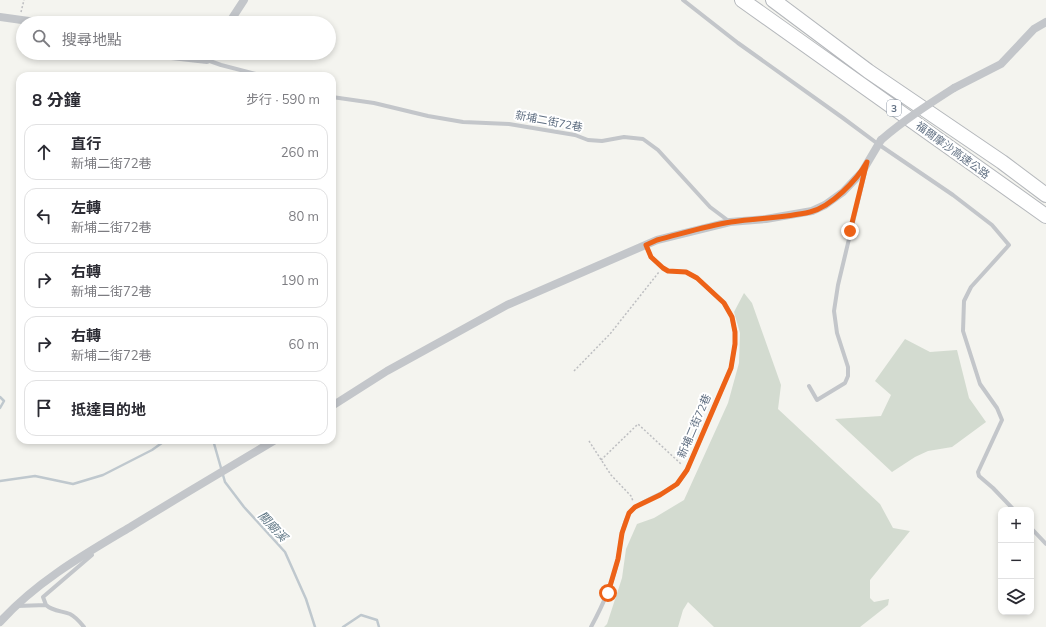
<!DOCTYPE html>
<html lang="zh-TW">
<meta charset="utf-8">
<style>
body{margin:0;font-family:Mulish,"Noto Sans TC",sans-serif;background:#f7f7f7;color:#2b2b33}
.controls{position:absolute;right:12px;bottom:12px;display:grid;overflow:hidden;border-radius:8px;box-shadow:0 2px 6px #0003}
.controls button{width:36px;height:36px;display:grid;place-items:center;padding:0;border:0;border-bottom:1px solid #e1e1e2;background:#fff;color:#2b2b33;font:20px sans-serif}
.stop{position:absolute;width:12px;height:12px;margin:-9px;border:3px solid #ed6217;border-radius:50%;background:#fff}
.stop.end{background:#ed6217;border-color:#fff;box-shadow:0 1px 4px #0008}
.list{margin:0;padding:0;list-style:none}
h2{display:flex;justify-content:space-between;align-items:center;height:52px;margin:0;padding:0 16px;font-size:17px}
h2 small{font-size:13px;font-weight:400;color:#7c7c81}
.list li{display:grid;grid-template-columns:26px 1fr auto;gap:12px;align-items:center;box-sizing:border-box;height:56px;margin:0 8px 8px;padding:0 8px;border:1px solid #e1e1e2;border-radius:12px}
.list b{display:block;font-size:15px;white-space:nowrap}
.list p{margin:0;font-size:13px;white-space:nowrap;color:#7c7c81}
.list em{font-size:13px;font-style:normal;color:#7c7c81}
.icon{flex:none;width:22px;height:22px;fill:none;stroke:currentColor;stroke-width:2;stroke-linecap:round;stroke-linejoin:round}
.map{position:relative;flex:none;width:1046px;height:627px;overflow:hidden}
.search{position:absolute;background:#fff;box-shadow:0 2px 6px #0003;left:16px;top:16px;width:320px;height:44px;display:flex;align-items:center;gap:10px;box-sizing:border-box;padding:0 14px;border-radius:22px;color:#7c7c81;font-size:15px}
.panel{position:absolute;background:#fff;box-shadow:0 2px 6px #0003;left:16px;top:72px;width:320px;height:372px;border-radius:12px}
.map>svg:first-child{display:block}
.green{fill:#d3dbd0}
.lines{fill:none;stroke-linecap:round;stroke-linejoin:round}
.stream{stroke:#bfc8ce;stroke-width:2.5}
.highway-casing{stroke:#b5b8bc;stroke-width:16}
.path{stroke:#bdbec1;stroke-width:1.5;stroke-dasharray:2 2;stroke-linecap:butt}
.lane{stroke:#c3c6ca;stroke-width:4}
.street{stroke:#c3c6ca;stroke-width:8}
.highway{stroke:#fff;stroke-width:14}
.street-bridge{stroke:#c3c6ca;stroke-width:8}
.route{stroke:#ed6217;stroke-width:5}
.labels{text-anchor:middle;dominant-baseline:central;stroke-width:4;stroke-linejoin:round;paint-order:stroke}
.shield{fill:#fff;stroke:#909ba8;stroke-width:1}
.shield-label{font-size:10px;font-weight:bold;fill:#617083}
.street-label{font-size:11px;fill:#617083;stroke:#fff}
.water-label{font-size:12px;font-style:italic;fill:#627987;stroke:#fff}
</style>
<div class="map">
<svg width="1046" height="627" viewBox="0 0 1046 627">
<rect width="100%" height="100%" fill="#f4f4ef"/>
<path class="green" d="M744,293L752,303L781,385L778,409L880,504L893,528L910,531L870,580V598L874,602L889,599L888,605L860,627H714L688,602L683,610L678,627H604L607,624L622,578L626,549L637,524L654,518L684,500L728,403L739,363L740,333L734,312Z
M905,339L930,352L957,350L969,398L986,422L952,447L928,451L915,457L892,472L835,419L881,416L891,395L875,381Z"/>
<g class="lines">
<path class="stream" d="M0,397L4,401L0,408
M213,440L225,482L244,507L285,552L306,599L315,627
M0,481L35,476L73,484L103,475L152,450L166,440
M343,627L361,615L377,620L379,627"/>
<defs>
<path id="highway" d="M742,0L1046,216
M773,0L868,71L1002,162L1046,195"/>
</defs>
<use href="#highway" class="highway-casing"/>
<path class="path" d="M21,12L24,0
M574,371L610,334L659,272
M589,441L611,475L631,496L633,501
M601,460L638,424L681,464"/>
<path class="lane" d="M683,0L738,43L843,118L878,144L953,195L992,225L1009,245L971,287L964,301L963,331L980,384L997,408L1002,420L978,472L979,476L993,488L1014,510
M207,60L221,65L264,76
M332,97L374,103L428,116L463,122L509,124L575,135L588,140L602,141L624,137L643,139L658,150L710,207L730,222
M809,386L817,400L845,383L848,376V367L837,333L834,311L838,285L865,172
M1031,528L1046,544
M46,605L43,597L92,555
M17,606L46,605C52,611 62,611 70,614C76,617 80,622 84,627
M591,627C603,605 613,583 618,558C621,544 621,527 629,514C635,503 664,494 676,485C680,481 684,475 687,470L731,368L735,344V332L732,317L724,303L697,278L686,272L668,271L663,268L651,257L646,245"/>
<path class="street" d="M0,17L43,23
M229,23L244,0
M145,53L207,60L212,53
M954,88L1001,64L1034,29L1046,22
M332,406L387,371L507,305L657,240L730,222L766,219L812,211L825,205L843,192L862,172L881,140
M0,622C37,581 85,554 132,526C179,497 227,469 275,440"/>
<use href="#highway" class="highway"/>
<path class="street-bridge" d="M881,140C904,120 929,104 954,88"/>
</g>
<g class="lines">
<path class="route" d="M608,593L618,559L622,533L629,513L635,507L660,495L677,484L687,470L731,368L735,344V332L732,317L724,303L697,278L686,272L668,271L663,268L651,257L646,245L657,240C681,234 706,226 731,222C757,218 784,218 810,212C831,207 857,180 867,162L850,231"/>
</g>
<g class="labels">
<rect class="shield" x="887" y="100" width="14" height="16" rx="3"/>
<g class="shield-label">
<text x="894" y="108">3</text>
</g>
<g class="street-label">
<text transform="translate(549 121) rotate(11)">新埔二街72巷</text>
<text transform="translate(953 150) rotate(36)">福爾摩沙高速公路</text>
<text transform="translate(694 426) rotate(-67)">新埔二街72巷</text>
</g>
<g class="water-label">
<text transform="translate(273 526) rotate(47)">關廟溪</text>
</g>
</g>
</svg>
<div class="controls">
<button>+</button>
<button>−</button>
<button><svg class="icon" aria-label="layers" viewBox="0 0 24 24"><path d="M12 4l9 5-9 5-9-5zM3 14l9 5 9-5"/></svg></button>
</div>
<div class="stop" style="left:608px;top:593px"></div>
<div class="stop end" style="left:850px;top:231px"></div>
<div class="search"><svg class="icon" aria-label="search" viewBox="0 0 24 24"><circle cx="10" cy="10" r="6"/><path d="M15 15l6 6"/></svg>搜尋地點</div>
<section class="panel">
<h2>8 分鐘<small>步行 · 590 m</small></h2>
<ul class="list">
<li><svg class="icon" aria-label="ahead" viewBox="0 0 24 24"><path d="M12 20V5M6 11l6-6 6 6"/></svg><div><b>直行</b><p>新埔二街72巷</p></div><em>260 m</em></li>
<li><svg class="icon" aria-label="left" viewBox="0 0 24 24"><path d="M17 20v-9H6M10 6l-5 5 5 5"/></svg><div><b>左轉</b><p>新埔二街72巷</p></div><em>80 m</em></li>
<li><svg class="icon" aria-label="right" viewBox="0 0 24 24"><path d="M7 20v-9h11M14 6l5 5-5 5"/></svg><div><b>右轉</b><p>新埔二街72巷</p></div><em>190 m</em></li>
<li><svg class="icon" aria-label="right" viewBox="0 0 24 24"><path d="M7 20v-9h11M14 6l5 5-5 5"/></svg><div><b>右轉</b><p>新埔二街72巷</p></div><em>60 m</em></li>
<li><svg class="icon" aria-label="arrive" viewBox="0 0 24 24"><path d="M6 21V4h12l-3 4 3 4H6"/></svg><div><b>抵達目的地</b></div></li>
</ul>
</section>
</div>
